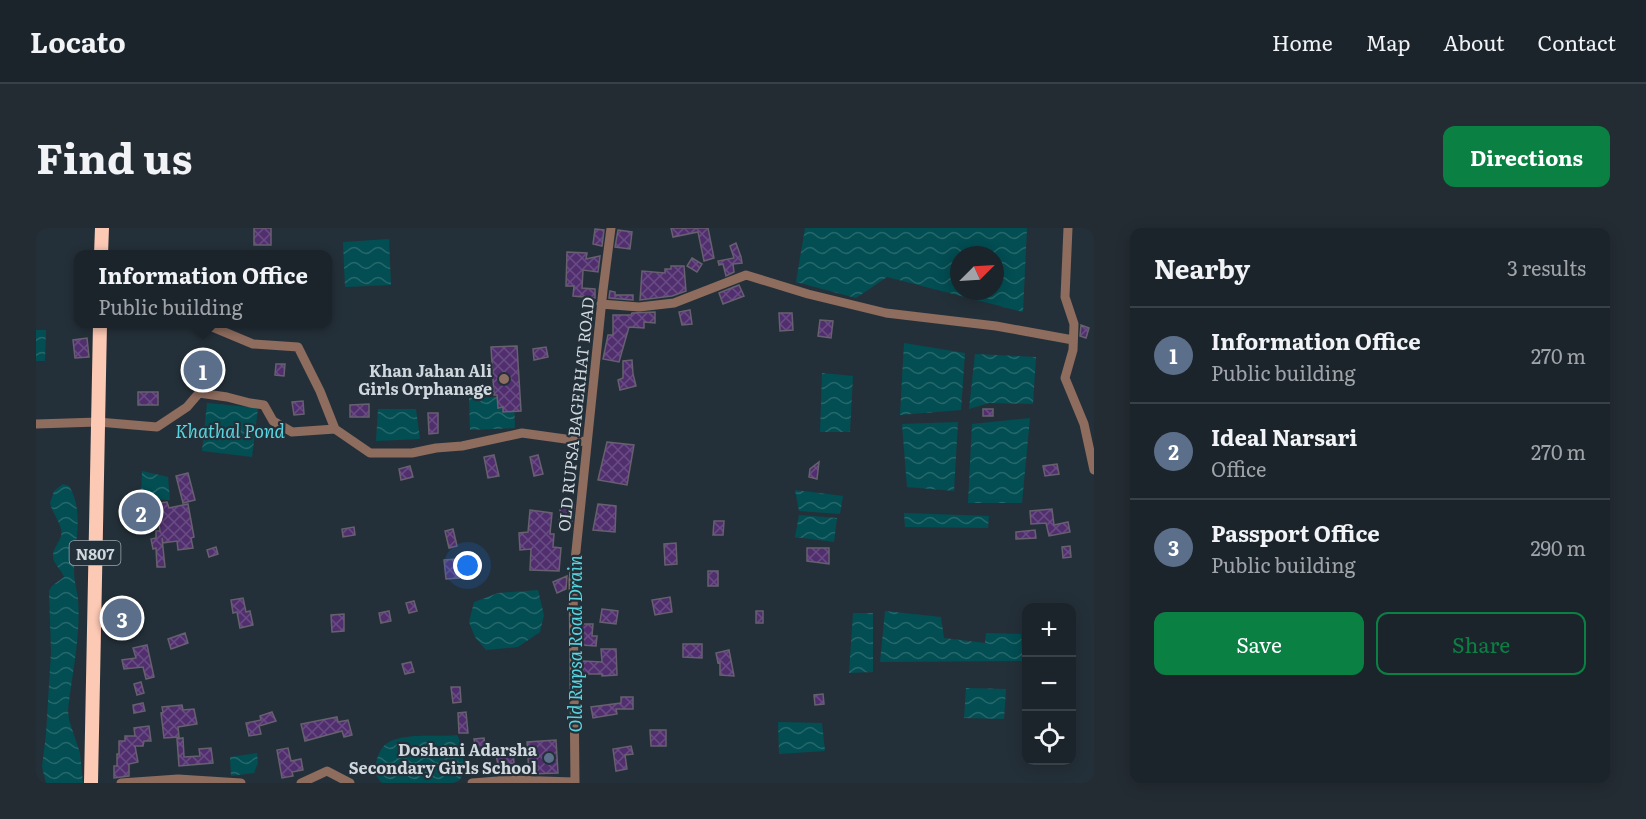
<!DOCTYPE html>
<meta charset="utf-8">
<style>
body{margin:0;font-family:Literata,serif;background:#242c33;color:#f1f3f6}
.controls{position:absolute;right:18px;bottom:18px;display:grid;overflow:hidden;border-radius:12px;box-shadow:0 3px 15px #0003}
.controls button{width:54px;height:54px;display:grid;place-items:center;padding:0;border:0;border-bottom:2px solid #394147;background:#1b242b;color:#f1f3f6;font:30px sans-serif}
.compass{position:absolute;left:914px;top:18px;width:54px;height:54px;border-radius:50%;background:#1b242b;box-shadow:0 3px 15px #0003;rotate:66deg}
.you{position:absolute;left:432px;top:338px;width:21px;height:21px;margin:-15px;border:4px solid #fff;border-radius:50%;background:#1a73e8;box-shadow:0 0 0 9px #1a73e833}
.badge{display:grid;place-items:center;width:39px;height:39px;border-radius:50%;background:#0b8043;color:#fff;font-size:20px;font-weight:700}
.pin{position:absolute;translate:-50% -50%;border:3px solid #fff;box-shadow:0 2px 6px #0006}
.popup{position:absolute;left:38px;top:22px;width:258px;height:78px;box-sizing:border-box;display:grid;place-content:center;border-radius:12px;background:#1b242b;filter:drop-shadow(0 2px 4px #0005);font-size:20px;white-space:nowrap;color:#a0a4a9}
.popup b{font-size:22px;color:#f1f3f6}
.popup::after{content:'';position:absolute;left:50%;top:100%;margin-left:-12px;border:12px solid transparent;border-top-color:#1b242b}
.list{margin:0;padding:0;list-style:none}
h2{display:flex;justify-content:space-between;align-items:center;height:78px;margin:0;padding:0 24px;font-size:26px}
h2 small{font-size:20px;font-weight:400;color:#a0a4a9}
.list li{display:grid;grid-template-columns:39px 1fr auto;gap:18px;align-items:center;box-sizing:border-box;height:96px;padding:0 24px;border-top:2px solid #394147}
.list b{display:block;font-size:22px;white-space:nowrap}
.list p{margin:0;font-size:20px;white-space:nowrap;color:#a0a4a9}
.list em{font-size:20px;font-style:normal;color:#a0a4a9}
.actions{display:flex;gap:12px;padding:18px 24px}
.actions a{flex:1;padding:14px 0;border:2px solid #0b8043;border-radius:12px;text-align:center;font-size:21px;color:#0b8043}
.actions .main{background:#0b8043;color:#fff}
.icon{flex:none;width:33px;height:33px;fill:none;stroke:currentColor;stroke-width:2;stroke-linecap:round;stroke-linejoin:round}
.map{position:relative;flex:none;width:1058px;height:555px;overflow:hidden;border-radius:12px}
header{display:flex;align-items:center;gap:36px;box-sizing:border-box;height:84px;padding:0 30px;background:#1b242b;border-bottom:2px solid #394147}
header strong{font-size:28px}
nav{display:flex;gap:33px;margin-inline-start:auto;font-size:21px}
.intro{display:flex;align-items:center;justify-content:space-between;box-sizing:border-box;height:144px;padding:0 36px}
h1{margin:0;font-size:42px}
.button{padding:15px 27px;border-radius:12px;background:#0b8043;color:#fff;font-size:21px;font-weight:700}
main{display:flex;gap:36px;padding:0 36px}
aside{flex:1;background:#1b242b;border-radius:12px;box-shadow:0 3px 15px #0003}
.map>svg:first-child{display:block}
.water{fill:url(#water-waves);fill-rule:evenodd}
.building{fill:url(#building-cross-hatch);stroke:#67606f;stroke-width:1.5}
.lines{fill:none;stroke-linecap:round;stroke-linejoin:round}
.minor{stroke:#8e6c5e;stroke-width:9}
.highway{stroke:#fcc9b4;stroke-width:14}
.education-dot{fill:#8d6e63;stroke:#243039;stroke-width:2}
.service-dot{fill:#5c6f8a;stroke:#243039;stroke-width:2}
.labels{text-anchor:middle;dominant-baseline:central;stroke-width:4.5;stroke-linejoin:round;paint-order:stroke}
.shield{fill:#243039;stroke:#9ca6ac;stroke-width:1.5}
.shield-label{font-size:15px;font-weight:bold;fill:#d0d8de}
.poi-label{font-size:16px;font-weight:bold;fill:#d0d8de;stroke:#243039;text-anchor:end}
.street-label{font-size:16px;fill:#d0d8de;stroke:#243039}
.water-label{font-size:18px;font-style:italic;fill:#58d5df;stroke:#243039}
</style>
<header>
<strong>Locato</strong>
<nav><a>Home</a><a>Map</a><a>About</a><a>Contact</a></nav>
</header>
<div class="intro"><h1>Find us</h1><a class="button">Directions</a></div>
<main>
<div class="map">
<svg width="1058" height="555" viewBox="0 0 1058 555">
<defs>
<pattern id="water-waves" width="16" height="10" patternUnits="userSpaceOnUse" patternTransform="scale(1.5)"><rect width="16" height="10" fill="#024e53"/><path d="M0 5q4-4 8 0t8 0" fill="none" stroke="#26676b"/></pattern>
<pattern id="building-cross-hatch" width="8" height="8" patternUnits="userSpaceOnUse" patternTransform="scale(1.5)"><rect width="8" height="8" fill="#512f6f"/><path d="M0 0l8 8M0 8l8-8" fill="none" stroke="#694c83"/></pattern>
</defs>
<rect width="100%" height="100%" fill="#243039"/>
<path class="water" d="M769,0H991L987,84L851,49L820,70L760,54ZM923,27H959V63H923Z
M353,11L355,57L309,59L307,14Z
M0,102H10L9,133H0Z
M868,115L929,125L925,182L864,187Z
M939,126L1000,129L997,176L953,175L933,181Z
M786,145L817,148L814,204H784Z
M478,168L479,200L434,202L433,170Z
M171,175L222,180L216,229L166,223Z
M342,181H380L384,211L340,213Z
M994,190L986,275H932L936,196Z
M922,194L918,263L871,259L866,196Z
M106,243L132,249L134,272L105,271Z
M27,256L33,258C49,284 38,315 38,344C38,353 41,362 42,371C45,408 36,445 32,482L33,492L44,525L47,555H10L6,539L10,506L15,424L13,363L16,358L28,349C26,342 17,336 17,328C17,318 28,311 25,301C23,292 16,284 14,275L18,263Z
M759,262L807,268L804,286L763,283Z
M868,285L953,288L952,300L869,299Z
M763,287L801,290L798,314L759,309Z
M502,362L508,387L504,404L482,419L450,422L439,409L433,394L438,374L462,365Z
M849,383L905,389L908,410L949,415L950,405L985,406L987,433L844,434Z
M817,385H837V444L813,445Z
M930,460L970,461L968,491L928,490Z
M742,494L786,495L789,523L743,526Z
M421,507C428,519 430,540 424,552L417,555H346C341,550 337,544 340,535C341,531 342,526 345,522C356,502 401,510 421,507Z
M221,525L222,535L218,545L195,548L194,529Z"/>
<path class="building" d="M218,0H235V17H218Z
M635,0H672L678,30L668,33L662,4L637,9Z
M559,1L568,2L566,18L557,16Z
M582,2L596,4L594,21L579,19Z
M700,15L705,29L706,35L697,36L698,44L690,48L687,36L683,37L682,33L698,30L694,18Z
M531,24L551,25L550,31L564,28L562,44L547,42L546,60L559,61V70L537,68L538,58H530Z
M656,30L666,36L661,44L651,38Z
M635,38H648L650,63L636,68L604,72L606,43L629,45V41H635Z
M703,57L708,68L687,76L683,65Z
M574,63L579,64V67H597V72L573,70Z
M654,82L656,96L646,97L643,84Z
M619,84V95L608,94V100L593,99L583,134L567,131L572,107H577V87H595L596,85Z
M743,85H756L757,102L744,103Z
M784,92L797,93L795,110L782,108Z
M1045,97L1053,100L1050,110L1044,108Z
M51,110L53,129L39,130L37,112Z
M481,118L485,183L467,184V179L462,180L461,167H458L455,119Z
M510,119L512,129L498,132L497,121Z
M596,132L597,146L600,158L584,162L582,152L587,150V133Z
M240,136H249L248,148L239,147Z
M102,164H122V177H102Z
M267,173L268,186L258,187L256,174Z
M333,176V189H314V177Z
M947,181H957V188H947Z
M392,185H402V205L393,206Z
M571,214L598,217L591,257L562,252Z
M458,227L463,248L452,250L448,229Z
M502,227L507,246L498,248L494,229Z
M783,234L781,251L773,249L774,241Z
M1021,236L1023,246L1009,248L1007,238Z
M374,238L377,249L365,252L363,241Z
M152,245L159,272L147,275L140,248Z
M131,274L133,280L152,276L158,309L155,310L157,320L142,322L141,313L127,315L126,310L129,339H121L120,320L117,321L115,311L120,310V303H124L123,297L108,299L105,283L124,279V275Z
M525,275L538,277L536,293L523,291Z
M562,276L580,278L579,304L557,302Z
M1016,281L1018,297L1032,294L1034,304L1013,308L1010,295L995,296L994,283Z
M494,282L516,285L514,306H518L517,319L525,320L523,343L494,342L495,321L484,322L483,305L492,304Z
M678,293H688L687,307H677Z
M318,299L319,307L307,309L306,301Z
M417,301L421,318L413,320L409,303Z
M999,302L1000,310L980,311V304Z
M640,315L641,336L629,337L628,316Z
M1034,318L1035,329L1027,330L1026,319Z
M180,319L182,326L173,329L171,322Z
M771,320H793V336L771,333Z
M421,331L423,350L410,351L408,332Z
M672,343H682V358H672Z
M531,348L530,361L521,365L517,354Z
M634,369L636,384L619,387L616,372Z
M207,370L210,384L214,383L217,397L204,400L201,384L197,385L195,372Z
M378,373L381,383L373,385L370,375Z
M566,381L582,383L580,396L564,394Z
M353,383L355,393L345,395L343,385Z
M720,383H727V395H720Z
M308,386V403L296,404L295,387Z
M544,396H557L556,408H561L560,418L545,417Z
M149,405L152,415L135,421L132,411Z
M647,416H666V430L647,429Z
M111,417L118,449L110,451L107,439L88,441L86,432L100,430L97,420Z
M565,421H580L581,447L566,448V446H547V433L566,434Z
M693,422L698,448L684,447V434L682,435L680,425Z
M375,434L378,444L369,446L366,436Z
M105,454L108,465L101,467L98,456Z
M415,459H424L425,474L417,475Z
M787,466L788,476L779,477L778,467Z
M585,469H597V481H580L581,486L557,490L555,479L585,475Z
M107,475L109,483L98,485L97,477Z
M146,477L147,482L158,481L161,496L142,499L143,509L128,510L125,485L127,484L126,479Z
M236,484L240,493L223,498L225,506L213,508L210,495L225,492L224,488Z
M430,484L432,505H423L422,485Z
M301,489L302,494L312,492L316,507L308,509L306,503L269,513L265,496Z
M113,498L115,513H108L107,518H99L102,534L93,536V548L78,550V538H81V526H83V513H89V508H99L98,500Z
M614,502H630V518H615Z
M147,510L148,529L164,528L163,521L175,520L177,535L143,538L141,511Z
M448,510L450,523L440,524L438,511Z
M520,512L522,545L493,546L491,514Z
M595,518L597,526L589,527L591,541L580,543L577,521Z
M252,520L255,533L265,531L267,542L256,544L257,548L246,550L241,522Z
M477,524L478,535L462,537L460,526Z"/>
<g class="lines">
<path class="minor" d="M1032,0L1029,69L1038,96L1037,122L1029,150L1048,196L1058,242
M565,76L603,79L638,75L710,47L772,66L850,85L960,98L1037,112
M174,98L217,116L262,119L284,163L299,201
M0,196L62,194L121,199L151,179L163,165L191,169L214,175L228,177L237,193L256,204L299,201L334,225H376L400,220L426,218L486,205L551,214
M85,555L142,551L205,555
M265,555L291,543L314,555
M436,555L474,552L538,554
M539,555L537,352L567,62L575,0"/>
<path class="highway" d="M65,27L66,0
M55,555L64,96"/>
</g>
<circle class="education-dot" cx="468" cy="151" r="6"/>
<circle class="service-dot" cx="513" cy="530" r="6"/>
<g class="labels">
<rect class="shield" x="33.5" y="313" width="51" height="24" rx="4.5"/>
<g class="shield-label">
<text x="59" y="325">N807</text>
</g>
<g class="poi-label">
<text x="456" y="142">Khan Jahan Ali<tspan x="456" dy="18">Girls Orphanage</tspan></text>
<text x="501" y="521">Doshani Adarsha<tspan x="501" dy="18">Secondary Girls School</tspan></text>
</g>
<g class="street-label">
<text transform="translate(539 186) rotate(-84)">OLD RUPSA BAGERHAT ROAD</text>
</g>
<g class="water-label">
<text x="194" y="202">Khathal Pond</text>
<text transform="translate(538 416) rotate(-90)">Old Rupsa Road Drain</text>
</g>
</g>
</svg>
<div class="controls">
<button>+</button>
<button>−</button>
<button><svg class="icon" aria-label="locate" viewBox="0 0 24 24"><circle cx="12" cy="12" r="6"/><path d="M12 2v4M12 18v4M2 12h4M18 12h4"/></svg></button>
</div>
<svg class="compass" viewBox="-18 -18 36 36"><path d="M0-13l5 13h-10z" fill="#e53935"/><path d="M0 13l5-13h-10z" fill="#a0a4a9"/></svg>
<div class="you"></div>
<div class="pin badge" style="left:167px;top:142px;background:#5c6f8a">1</div>
<div class="popup"><b>Information Office</b>Public building</div>
<div class="pin badge" style="left:105px;top:284px;background:#5c6f8a">2</div>
<div class="pin badge" style="left:86px;top:390px;background:#5c6f8a">3</div>
</div>
<aside>
<h2>Nearby<small>3 results</small></h2>
<ul class="list">
<li><span class="badge" style="background:#5c6f8a">1</span><div><b>Information Office</b><p>Public building</p></div><em>270 m</em></li>
<li><span class="badge" style="background:#5c6f8a">2</span><div><b>Ideal Narsari</b><p>Office</p></div><em>270 m</em></li>
<li><span class="badge" style="background:#5c6f8a">3</span><div><b>Passport Office</b><p>Public building</p></div><em>290 m</em></li>
</ul>
<div class="actions"><a class="main">Save</a><a>Share</a></div>
</aside>
</main>
